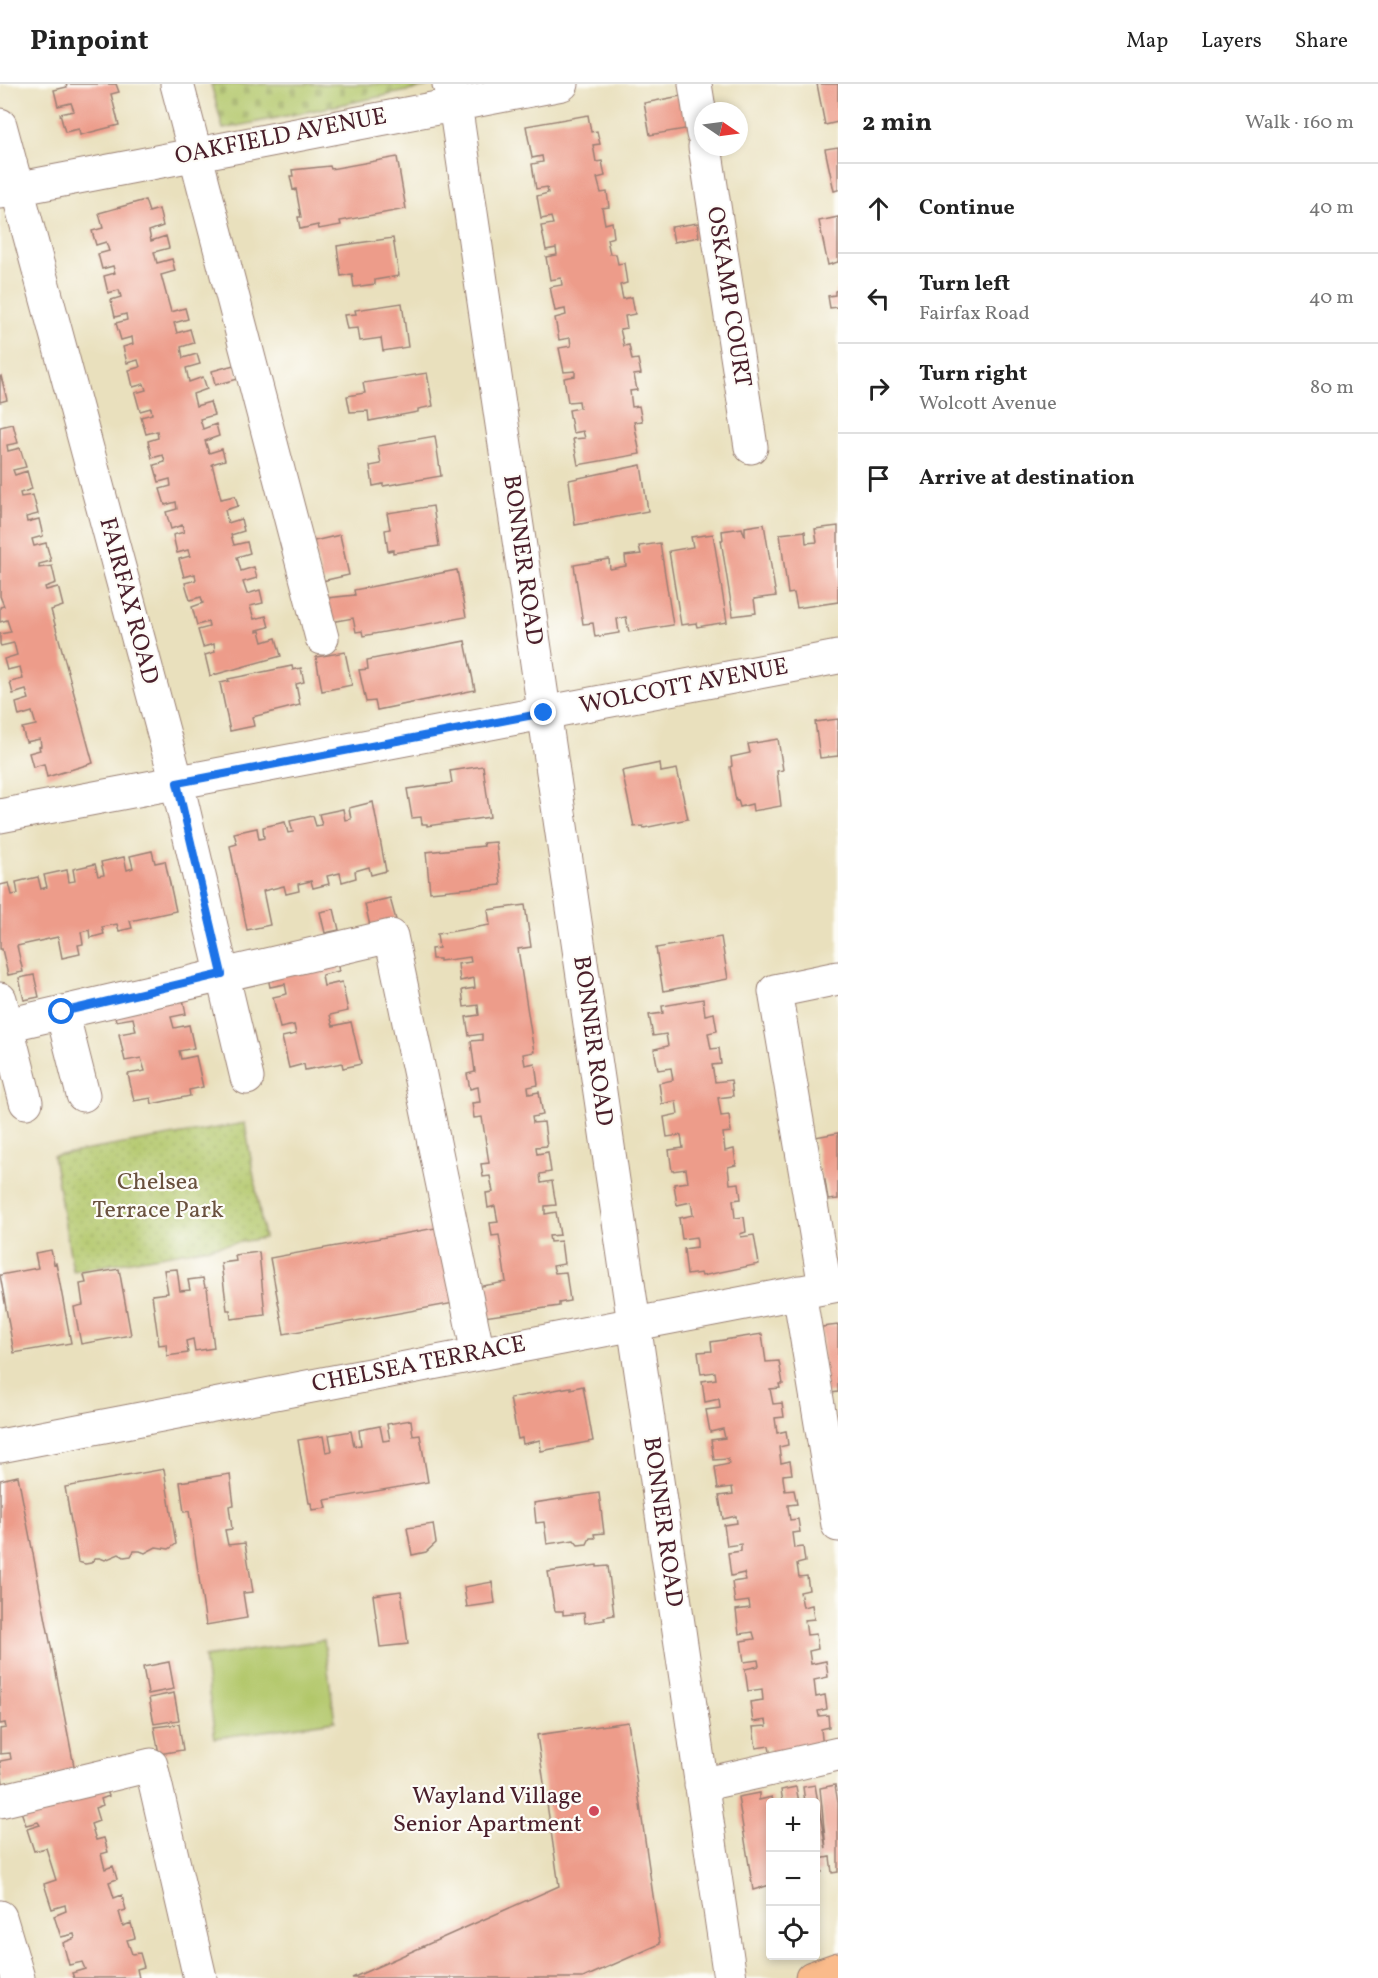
<!DOCTYPE html>
<meta charset="utf-8">
<style>
body{margin:0;font-family:Vollkorn,serif;background:#f6f6f6;color:#222}
.controls{position:absolute;right:18px;bottom:18px;display:grid;overflow:hidden;border-radius:6px;box-shadow:0 3px 9px #0003}
.controls button{width:54px;height:54px;display:grid;place-items:center;padding:0;border:0;border-bottom:2px solid #e0e0e0;background:#fff;color:#222;font:30px sans-serif}
.compass{position:absolute;left:694px;top:18px;width:54px;height:54px;border-radius:50%;background:#fff;box-shadow:0 3px 9px #0003;rotate:103deg}
.stop{position:absolute;width:18px;height:18px;margin:-14px;border:4px solid #1a73e8;border-radius:50%;background:#fff}
.stop.end{background:#1a73e8;border-color:#fff;box-shadow:0 2px 6px #0008}
.list{margin:0;padding:0;list-style:none}
h2{display:flex;justify-content:space-between;align-items:center;height:78px;margin:0;padding:0 24px;font-size:26px}
h2 small{font-size:20px;font-weight:400;color:#767676}
.list li{display:grid;grid-template-columns:39px 1fr auto;gap:18px;align-items:center;box-sizing:border-box;height:90px;padding:0 24px;border-top:2px solid #e0e0e0}
.list b{display:block;font-size:22px;white-space:nowrap}
.list p{margin:0;font-size:20px;white-space:nowrap;color:#767676}
.list em{font-size:20px;font-style:normal;color:#767676}
.icon{flex:none;width:33px;height:33px;fill:none;stroke:currentColor;stroke-width:2;stroke-linecap:round;stroke-linejoin:round}
.map{position:relative;flex:none;width:838px;height:1894px;overflow:hidden}
header{display:flex;align-items:center;gap:36px;box-sizing:border-box;height:84px;padding:0 30px;background:#fff;border-bottom:2px solid #e0e0e0}
header strong{font-size:28px}
nav{display:flex;gap:33px;margin-inline-start:auto;font-size:21px}
main{display:flex}
aside{flex:1;background:#fff}
.map>svg:first-child{display:block}
.grass{fill:url(#grass-dots);stroke:#7e734b;stroke-width:1.5}
.cemetery{fill:url(#cemetery-stones);stroke:#7e734b;stroke-width:1.5}
.pitch{fill:#b2c76b;stroke:#7e734b;stroke-width:1.5}
.building{fill:#ed9c8a}
.lines{fill:none;stroke-linecap:round;stroke-linejoin:round}
.minor-casing{stroke:#9a8074;stroke-width:35}
.major-casing{stroke:#9a8074;stroke-width:35}
.minor{stroke:#fff;stroke-width:33}
.major{stroke:#fabb8b;stroke-width:33}
.route{stroke:#1a73e8;stroke-width:8}
.poi-dot{fill:#d1495b;stroke:#fdfcf7;stroke-width:2}
.labels{text-anchor:middle;dominant-baseline:central;stroke-width:4.5;stroke-linejoin:round;paint-order:stroke}
.street-label{font-size:24px;fill:#4a1f2b;stroke:#fdfcf7}
.park-label{font-size:24px;fill:#69513e;stroke:#fdfcf7}
.poi-label{font-size:24px;fill:#4a1f2b;stroke:#fdfcf7;text-anchor:end}
</style>
<header>
<strong>Pinpoint</strong>
<nav><a>Map</a><a>Layers</a><a>Share</a></nav>
</header>
<main>
<div class="map">
<svg width="838" height="1894" viewBox="0 0 838 1894">
<defs>
<pattern id="grass-dots" width="8" height="8" patternUnits="userSpaceOnUse" patternTransform="scale(1.5)"><rect width="8" height="8" fill="#b2c76b"/><path d="M2 2h.1M6 6h.1" fill="none" stroke="#9baa5d" stroke-width="1.8" stroke-linecap="round"/></pattern>
<pattern id="cemetery-stones" width="16" height="16" patternUnits="userSpaceOnUse" patternTransform="scale(1.5)"><rect width="16" height="16" fill="#b2c76b"/><path d="M2 7V4a2 2 0 0 1 4 0v3zM10 15v-3a2 2 0 0 1 4 0v3z" fill="#9baa5d"/></pattern>
</defs>
<rect width="100%" height="100%" fill="#fdfcf7"/>
<filter id="ink" filterUnits="userSpaceOnUse"><feTurbulence type="fractalNoise" baseFrequency=".0167" numOctaves="2"/><feDisplacementMap in="SourceGraphic" scale="12" xChannelSelector="R" yChannelSelector="G"/><feConvolveMatrix kernelMatrix="1 2 1 2 8 2 1 2 1" color-interpolation-filters="sRGB"/></filter>
<filter id="wash" filterUnits="userSpaceOnUse"><feTurbulence type="fractalNoise" baseFrequency=".008" numOctaves="4" result="noise"/><feDisplacementMap in="SourceGraphic" scale="24" xChannelSelector="R" yChannelSelector="G"/><feGaussianBlur stdDeviation="1.35" result="paint"/><feColorMatrix in="noise" values="0 0 0 0 0 0 0 0 0 0 0 0 0 0 0 0 0 1.4 0 .05"/><feComposite in="paint" operator="in"/></filter>
<g filter="url(#wash)">
<rect width="100%" height="100%" fill="#e9e0bd"/>
<path class="grass" d="M245,1039L264,1154L73,1187L53,1072Z"/>
<path class="cemetery" d="M211,0H426L427,3L223,45Z"/>
<path class="pitch" d="M324,1556L335,1637L215,1654L204,1573Z"/>
<g id="blocks">
<path class="building" d="M66,0H116L119,8L111,10L119,41L80,51L79,45L65,48L60,30L74,27L71,19L58,22L54,6L67,3Z
M817,0H838V38L825,41Z
M691,10L697,43L650,51L644,19Z
M588,31L591,48L597,47L600,60L593,61L596,78L602,77L605,92L597,94L601,109L607,108L609,123L602,124L605,140L612,138L614,153L607,155L610,170H616L618,180L624,179L627,199L620,201L623,215L632,213L635,230L625,232L627,244L620,245L624,262L629,261L632,276L638,275L641,290L634,291L637,306L630,307L632,323L639,322L642,337L634,338L640,370L578,381L573,355L585,354L583,347L573,349L569,326L580,324L579,317L568,318L564,294L575,292V287L564,288L559,264L571,262L570,254L559,256L555,234L566,231L565,225L555,227L550,203L562,201L561,194L550,196L546,173L557,171L556,164L546,166L541,142L553,140L551,133L541,135L537,112L548,109L547,103L536,105L532,80L543,78L542,72L532,74L526,42Z
M838,63V106L834,107L825,65Z
M397,73L406,125L340,137L341,141L319,145L318,141L300,145L298,133H301L296,105L293,106L290,92H293L292,86L330,82L331,85Z
M145,116L149,128L159,125L163,142L149,147L151,157L166,152L169,164L154,168L157,179L172,175L175,187L161,191L171,228L185,224L188,235L174,239L177,249L190,245L194,259L181,263L183,274L197,270L200,280L186,284L189,298L203,293L207,305L193,310L196,322L210,318L214,331L200,335L203,345L216,340L219,352L205,357L209,369L222,365L225,376L212,380L221,415L235,412L238,422L225,426L228,439L241,435L244,447L231,451L234,461L247,458L250,469L237,473L241,487L254,483L257,494L243,498L247,510L260,506L263,519L250,522L254,535L266,532L269,543L257,546V548L260,547L263,558L276,554L281,572L210,592L205,571L215,568L214,560L203,563L198,546L209,543L208,538L197,541L192,523L203,519L201,513L190,516L185,499L196,496L195,490L184,493L179,475L190,472L188,466L177,469L173,451L184,448L182,441L171,445L166,428L177,425L176,418L165,421L160,405L171,402L170,395L159,398L154,381L165,378L163,371L152,374L148,357L158,354L157,347L146,350L141,333L152,330L151,324L140,327L135,309L146,306L144,300L133,303L129,286L140,283L138,276L127,279L123,263L133,260L132,253L121,256L116,239L127,236L126,230L115,233L111,216L121,213L119,206L108,209L104,192L115,189L113,182L102,185L98,170L109,167L106,158L96,161L92,147L103,144L99,129Z
M838,133V178L828,181L819,137Z
M697,139L699,153L674,158L671,143Z
M393,154L399,192L375,196V200L354,203L352,190L341,192L337,162Z
M838,206V223L830,224L828,212L835,211V207Z
M402,219L408,263L383,267L381,254L360,257L358,244L347,245L344,231L356,230L355,226Z
M234,281L238,295L215,301L212,287Z
M427,289L433,322L418,325V328L369,337L368,327L350,328L347,312L365,309L363,299Z
M1,292L7,316L0,318V293Z
M13,340L18,359L7,361L8,367L20,364L26,383L13,386L15,391L27,387L32,405L20,409L21,413L33,411L38,430L26,433L27,438L39,435L43,452L32,455L34,462L46,459L51,477L39,480V484L52,482L56,499L45,503L46,506L58,503L59,506L63,522L51,526L93,679L47,693L44,680L33,683L29,669L40,666L39,663L41,662L40,655L26,658L22,644L36,641L32,628L19,632L16,619L29,615L26,606L13,610L10,598L23,595L20,583L7,586L4,575L17,571L14,559L1,562L0,560V550L11,548L7,536L0,538V523L4,522L0,512V343Z
M435,352L441,392L383,402V400L373,402L370,382L381,380L378,362Z
M641,381L648,427L575,441L569,396Z
M433,422L439,462L393,469V466L388,467L385,446L390,445L387,429Z
M764,440L776,512L754,515L756,529L733,532L721,456H723L722,447L742,444L745,453V443Z
M838,442V518L797,524L794,509L788,510L780,450L805,447L806,459L817,458L815,445Z
M713,450L727,538L697,543L696,539L681,541L669,467L693,463L691,453Z
M340,451L349,491L322,497L314,457Z
M660,459L673,541L629,548L626,533L617,535L619,549L595,553L593,539L583,540L574,481L609,475L610,485L626,482L625,472L641,470L639,462Z
M457,486L466,533L363,552L362,547L356,548L353,534L331,538L327,514L355,511L354,506Z
M465,557L475,606L377,626L375,617L366,618L359,586L368,585L367,576Z
M345,568L352,601L322,607L316,573Z
M292,582L293,586L301,584L304,598L296,600L300,621L252,633L254,642L230,647L220,599L229,597L228,595Z
M838,635V672L820,674L815,638Z
M778,655L783,686L777,687L781,722L753,727L752,720L740,723L738,716L736,717L730,683L732,682L731,673L750,669L748,660Z
M660,679L661,688L677,685L688,735L644,744L643,742L634,743L622,687Z
M483,682L490,733L427,742V740H422L421,733L412,734L407,705L452,699L450,687Z
M373,718L386,787L371,791L369,783L355,787L356,794L342,798L340,789L327,792L329,800L313,804L311,797L298,800L299,807L286,810L284,802L263,807L270,841L247,846L230,762L237,760L234,749L257,744L259,755L264,754L263,743L285,738L288,749L293,748L290,737L313,732L316,742L322,741L319,730L343,725L345,736L351,735L349,724Z
M496,758L501,801L430,808L426,768L484,762L483,759Z
M152,767L155,779L165,777L176,827L130,837L132,844L119,847L117,840L102,843L104,850L90,854L89,846L81,848L83,860L78,861L80,870L62,874L58,853L17,862L23,888L8,891L2,865H0V801L9,799L12,811L18,810L16,798L38,793L41,805L47,803L44,791L67,786L69,798L75,797L73,785L95,780L98,792L104,791L101,778L124,773L127,786L133,784L130,772Z
M390,814L396,836L370,842L365,820Z
M525,821L531,863L518,865L534,968L523,970L525,981L535,979L538,1001L528,1003L529,1010L539,1008L543,1031L532,1033L533,1039L544,1038L547,1062L536,1063L537,1070L548,1068L551,1088L540,1090L541,1099L552,1097L556,1121L545,1122V1130L556,1128L560,1151L549,1152L550,1158L561,1157L564,1180L553,1182L555,1189L566,1188L570,1217L559,1219V1222L477,1234L470,1204L506,1198L499,1151L492,1152L490,1139L498,1138L495,1122L488,1124L486,1109L493,1108L490,1092L483,1093L481,1080L489,1079L482,1033L474,1034L472,1019L480,1018L478,1003L470,1005L467,990L475,988L471,957L482,956V950L469,952L466,933L479,931L478,921L464,923L462,906L475,904L474,894L460,897L458,880L471,878L470,873L440,877V875H432L431,865L439,864L437,850L490,841L488,826Z
M334,825L339,846L325,849L320,828Z
M721,853L728,895L663,907L656,864Z
M336,874L339,887L322,891L323,897L324,902L342,898L348,927L330,931L333,942L351,938L361,980L343,984L342,979L305,986L304,980L289,984L282,953L296,950L294,941L280,944L273,913L287,910L285,900L270,903L267,888Z
M34,891L39,913L24,916L19,894Z
M182,910L186,930L171,933L174,944L189,941L194,964L179,967L181,975L196,972L203,1003L189,1006L190,1012L152,1020L151,1014L134,1017L128,990L145,987L141,974L125,977L119,950L136,947L133,934L116,937L113,924Z
M703,915L705,931L714,929L717,947L708,949L711,965L719,964L721,980L712,981L715,998L731,996L733,1012L718,1014L721,1032L729,1031L731,1048L723,1049L725,1067L734,1065L736,1081L728,1083L730,1100L739,1099L741,1115L733,1116L735,1134L744,1133L746,1148L740,1150L741,1153L754,1151L759,1180L702,1192L701,1189L687,1191L684,1165L697,1163V1158L696,1153L682,1155L679,1134L693,1131L692,1124L691,1118L677,1121L674,1100L688,1098L686,1085L672,1087L669,1066L683,1064L681,1051L667,1053L664,1033L678,1030L676,1017L662,1020L659,999L673,996L671,984L658,986L654,965L668,962L666,950L653,952L649,931L663,929L662,922Z
M838,1049V1115L828,1116L825,1096L822,1097L815,1053Z
M446,1142L460,1218L284,1250L270,1174Z
M51,1166L54,1180L56,1179L71,1259L14,1269L0,1191L38,1184L35,1169Z
M259,1168L265,1231L231,1235L230,1226H227L221,1179L236,1177L235,1171Z
M119,1185L131,1251L81,1260L74,1223L83,1221L80,1200L86,1199L84,1191Z
M177,1185L180,1207L190,1206L188,1196L203,1194L205,1203H207L214,1264L195,1267L193,1255L186,1257L188,1269L167,1272L166,1260L159,1261L152,1211L168,1209L164,1186Z
M838,1241V1308L824,1310L822,1243Z
M762,1250L766,1278L779,1277L783,1300H779L780,1304L770,1305L773,1320L782,1319L784,1333L775,1334L777,1349L786,1347L788,1361L779,1363L781,1379L790,1377L792,1390L783,1391V1394L785,1407L794,1406L797,1420L788,1421V1423L790,1436L798,1435L800,1448L792,1449L794,1464L803,1463L805,1478L797,1480L799,1493L807,1492L809,1506L800,1508L803,1523L812,1521L814,1535L805,1536L807,1551L816,1550L818,1565L809,1567L811,1580L826,1577L828,1593L814,1596L816,1613L825,1611L827,1625L818,1627L819,1632L828,1631L829,1643L821,1645L823,1664L771,1673L769,1662L756,1664L753,1643L767,1642L766,1636L753,1638L750,1618L763,1616L762,1605L748,1607L745,1585L759,1582L758,1576L744,1578L741,1557L755,1555L753,1548L739,1550L736,1526L750,1524L749,1517L735,1519L732,1498L746,1496L744,1489L731,1492L728,1469L741,1467V1460L727,1462L724,1441L737,1439L736,1432L723,1435L719,1412L733,1410L732,1403L718,1405L715,1383L729,1380L728,1375L714,1376L711,1356L725,1354L723,1345L710,1348L706,1326L720,1324L719,1315L705,1318L702,1297L716,1295L715,1288L701,1290L698,1268L712,1267L711,1258Z
M583,1302L593,1357L541,1367L540,1356L523,1360L522,1354L518,1355L510,1314L571,1303V1305Z
M411,1336L413,1352L420,1351L428,1398L325,1416L327,1424L312,1426L311,1419H309L298,1356L323,1352L326,1368L332,1367L329,1351L351,1347L354,1362L361,1361L359,1346L380,1342L383,1357L390,1356L387,1340Z
M164,1385L176,1460L169,1465L156,1463L145,1469L140,1467H134L131,1472L124,1473L119,1470L105,1476L100,1474H95L91,1479L85,1480L78,1478L65,1403Z
M230,1390L234,1421L229,1422L232,1445L225,1446L228,1461L245,1459L253,1508L243,1509L247,1534L206,1541L189,1427L184,1428L180,1398Z
M18,1392L75,1687L3,1699L0,1677L11,1675L10,1669L0,1670V1645L6,1644L5,1639L0,1640V1396Z
M599,1409L604,1449L594,1450L595,1454H590L587,1460L578,1461L574,1456L547,1460L544,1438L536,1439L534,1419Z
M433,1440L436,1459L426,1468L412,1471L407,1444Z
M597,1481V1483L608,1482L614,1531L604,1533L605,1536L585,1539L584,1529L563,1531V1527H555L548,1488Z
M492,1498L495,1519L467,1523L464,1503Z
M401,1507L408,1560L380,1563L373,1511Z
M169,1578L174,1605L148,1610L143,1583Z
M174,1609L179,1636L154,1640L149,1614Z
M628,1638L660,1860L583,1894H352L559,1802L537,1651Z
M179,1640L183,1666L159,1670L154,1643Z
M104,1699L109,1712L101,1715L103,1721L95,1724L99,1737L91,1740L96,1756L104,1754L108,1768L101,1770L105,1785L113,1782L117,1795L109,1798L114,1814L122,1811L126,1826L119,1828L123,1842L131,1839L135,1854L127,1856L132,1870L140,1869L144,1883L137,1885L139,1894H74L72,1889L85,1885L82,1878L69,1881L63,1859L75,1854L74,1850L61,1853L54,1832L66,1827L65,1821L52,1825L44,1800L56,1796L46,1764L34,1767L27,1745L40,1741L38,1738L26,1741L19,1722Z
M815,1701L826,1765L820,1704L835,1701L838,1719V1788L832,1789L830,1773L819,1775L822,1788L816,1790V1719L805,1718L803,1703Z
M796,1703L799,1718H783L781,1706Z
M759,1709V1716L772,1713L773,1718H770V1801L753,1806L738,1713Z"/>
</g>
</g>
<g filter="url(#ink)">
<use href="#blocks" fill-opacity="0" stroke="#9a8074" stroke-width="1.5"/>
<g class="lines">
<defs>
<path id="minor" d="M177,0L322,554
M449,0L455,20L730,1894
M695,0L703,50
M0,41L177,699L247,994
M705,63L751,363
M0,108L562,0
M0,732L838,573
M0,915L26,1018
M62,928L83,1011
M7,941L391,852L478,1270
M825,1203L775,907L838,894
M799,1208L838,1441
M0,1362L838,1201
M701,1701L838,1670
M0,1717L151,1681L200,1894
M0,1833L18,1894"/>
<path id="major" d="M812,1894L838,1885"/>
</defs>
<use href="#minor" class="minor-casing"/>
<use href="#major" class="major-casing"/>
<use href="#minor" class="minor"/>
<use href="#major" class="major"/>
</g>
</g>
<g class="lines" filter="url(#ink)">
<path class="route" d="M62,928L222,890L177,699L544,629"/>
</g>
<circle class="poi-dot" cx="594" cy="1727" r="6"/>
<g class="labels">
<g class="street-label">
<text transform="translate(281 53) rotate(-11)">OAKFIELD AVENUE</text>
<text transform="translate(728 213) rotate(81)">OSKAMP COURT</text>
<text transform="translate(522 476) rotate(82)">BONNER ROAD</text>
<text transform="translate(128 517) rotate(75)">FAIRFAX ROAD</text>
<text transform="translate(684 603) rotate(-11)">WOLCOTT AVENUE</text>
<text transform="translate(592 957) rotate(82)">BONNER ROAD</text>
<text transform="translate(419 1281) rotate(-11)">CHELSEA TERRACE</text>
<text transform="translate(662 1438) rotate(82)">BONNER ROAD</text>
</g>
<g class="park-label">
<text x="158" y="1099">Chelsea<tspan x="158" dy="28">Terrace Park</tspan></text>
</g>
<g class="poi-label">
<text x="582" y="1713">Wayland Village<tspan x="582" dy="28">Senior Apartment</tspan></text>
</g>
</g>
</svg>
<div class="controls">
<button>+</button>
<button>−</button>
<button><svg class="icon" aria-label="locate" viewBox="0 0 24 24"><circle cx="12" cy="12" r="6"/><path d="M12 2v4M12 18v4M2 12h4M18 12h4"/></svg></button>
</div>
<svg class="compass" viewBox="-18 -18 36 36"><path d="M0-13l5 13h-10z" fill="#e53935"/><path d="M0 13l5-13h-10z" fill="#767676"/></svg>
<div class="stop" style="left:62px;top:928px"></div>
<div class="stop end" style="left:544px;top:629px"></div>
</div>
<aside>
<h2>2 min<small>Walk · 160 m</small></h2>
<ul class="list">
<li><svg class="icon" aria-label="ahead" viewBox="0 0 24 24"><path d="M12 20V5M6 11l6-6 6 6"/></svg><div><b>Continue</b></div><em>40 m</em></li>
<li><svg class="icon" aria-label="left" viewBox="0 0 24 24"><path d="M17 20v-9H6M10 6l-5 5 5 5"/></svg><div><b>Turn left</b><p>Fairfax Road</p></div><em>40 m</em></li>
<li><svg class="icon" aria-label="right" viewBox="0 0 24 24"><path d="M7 20v-9h11M14 6l5 5-5 5"/></svg><div><b>Turn right</b><p>Wolcott Avenue</p></div><em>80 m</em></li>
<li><svg class="icon" aria-label="arrive" viewBox="0 0 24 24"><path d="M6 21V4h12l-3 4 3 4H6"/></svg><div><b>Arrive at destination</b></div></li>
</ul>
</aside>
</main>
